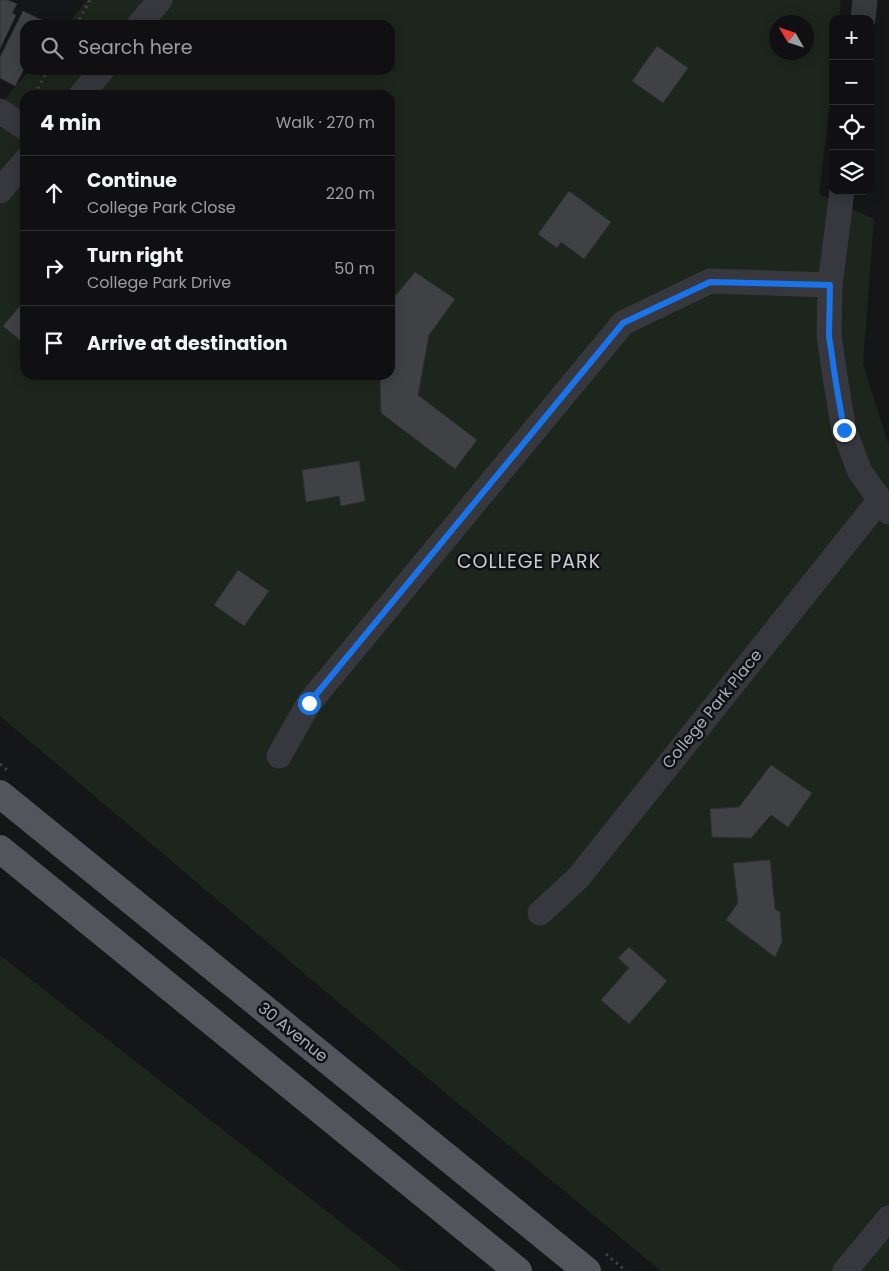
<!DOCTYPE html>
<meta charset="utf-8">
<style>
body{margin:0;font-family:Poppins,sans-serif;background:#1e1e20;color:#f1f3f6}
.controls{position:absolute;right:15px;top:15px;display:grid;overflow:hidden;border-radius:10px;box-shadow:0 2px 12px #0003}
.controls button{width:45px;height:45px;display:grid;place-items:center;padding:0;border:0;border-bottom:1px solid #303032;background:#101012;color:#f1f3f6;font:25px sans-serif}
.compass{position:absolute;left:769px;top:15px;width:45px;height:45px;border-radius:50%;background:#101012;box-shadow:0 2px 12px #0003;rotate:309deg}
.stop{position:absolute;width:15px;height:15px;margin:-11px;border:4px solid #1a73e8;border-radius:50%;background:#fff}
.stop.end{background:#1a73e8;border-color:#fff;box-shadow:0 1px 5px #0008}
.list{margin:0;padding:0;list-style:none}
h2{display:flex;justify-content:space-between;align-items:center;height:65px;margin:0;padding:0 20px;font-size:21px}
h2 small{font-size:16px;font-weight:400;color:#9c9d9f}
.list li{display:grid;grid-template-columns:32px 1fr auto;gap:15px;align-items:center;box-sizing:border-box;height:75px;padding:0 20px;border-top:1px solid #303032}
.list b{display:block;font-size:19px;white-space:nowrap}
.list p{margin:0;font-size:16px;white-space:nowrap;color:#9c9d9f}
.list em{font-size:16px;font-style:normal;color:#9c9d9f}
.icon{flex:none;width:28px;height:28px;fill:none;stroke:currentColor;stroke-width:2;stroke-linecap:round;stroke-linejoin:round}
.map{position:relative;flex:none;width:889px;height:1271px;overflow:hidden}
.search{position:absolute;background:#101012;box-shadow:0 2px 12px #0003;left:20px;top:20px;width:375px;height:55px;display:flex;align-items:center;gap:12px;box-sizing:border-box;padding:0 18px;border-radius:15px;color:#9c9d9f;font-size:19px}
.panel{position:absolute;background:#101012;box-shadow:0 2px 12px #0003;left:20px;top:90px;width:375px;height:290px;border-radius:15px}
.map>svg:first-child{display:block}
.green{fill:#1d261d;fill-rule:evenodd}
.building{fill:#3f4145;stroke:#2f3034}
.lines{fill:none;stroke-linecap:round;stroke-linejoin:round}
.path{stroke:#3c3f44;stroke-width:3;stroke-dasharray:2.5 4;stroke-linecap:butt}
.minor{stroke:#36383d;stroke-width:25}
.primary{stroke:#52555c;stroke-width:28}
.route{stroke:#1a73e8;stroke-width:6}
.labels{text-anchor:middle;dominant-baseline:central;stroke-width:5;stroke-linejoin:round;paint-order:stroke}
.street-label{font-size:16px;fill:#a6aeb9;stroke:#101113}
.quarter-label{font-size:19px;letter-spacing:1px;fill:#c8ccd4;stroke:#101113}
</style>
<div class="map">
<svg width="889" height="1271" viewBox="0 0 889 1271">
<rect width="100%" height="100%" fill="#151618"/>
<path class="green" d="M87,0H841L839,19H833V76L819,194L874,219L863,364L889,447V1271H661L448,1095L0,716V105L29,70H390V25H67ZM776,22H806V52H776ZM25,95H390V375H25Z
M1,956L403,1271H0V964Z"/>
<path class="building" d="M0,0H8L17,4L12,13L16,15L0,49Z
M23,11L52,25H25V69H24L15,86L0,78V57Z
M657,46L688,68L663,103L632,81Z
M569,191L611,222L584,259L561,242L557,248L538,234Z
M415,272L455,299L429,335L418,395L477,440L455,469L381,413L380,376L378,375H390V296L397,294Z
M25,300V344L3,326Z
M359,461L365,501L341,506L339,496L306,502L302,470Z
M238,570L269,591L244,626L214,605Z
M771,765L812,793L788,827L771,815L751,838L712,837L710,809L739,807Z
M770,860L775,909L780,912L782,942L775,957L726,920L738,903L733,863Z
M629,947L667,981L629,1024L601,1000L629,968L618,958Z"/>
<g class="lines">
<path class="path" d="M76,25L90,0
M37,95L38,88L48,70
M0,764L8,771
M606,1254L626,1271"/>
<path class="minor" d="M863,19L865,0
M139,25L160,0
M81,95L102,70
M0,111L25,128
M0,191L25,161
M842,191L830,285L829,336L836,383L844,430L860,472L889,512
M279,756L309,703L623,323L710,281L830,285
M540,913L578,878L879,501
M845,1271L889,1218"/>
<path class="primary" d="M0,794L587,1271
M0,849L518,1271"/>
</g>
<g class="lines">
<path class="route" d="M309,703L623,323L710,282L830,285L829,336L836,383L844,430"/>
</g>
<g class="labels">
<g class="street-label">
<text transform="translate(712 709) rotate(-51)">College Park Place</text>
<text transform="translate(293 1032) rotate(39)">30 Avenue</text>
</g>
<g class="quarter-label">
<text x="529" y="561">COLLEGE PARK</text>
</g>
</g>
</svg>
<div class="controls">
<button>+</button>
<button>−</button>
<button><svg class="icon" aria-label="locate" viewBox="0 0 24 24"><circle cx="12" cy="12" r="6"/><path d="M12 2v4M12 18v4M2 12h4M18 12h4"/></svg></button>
<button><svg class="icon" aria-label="layers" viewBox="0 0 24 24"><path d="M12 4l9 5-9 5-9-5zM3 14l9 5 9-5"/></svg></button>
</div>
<svg class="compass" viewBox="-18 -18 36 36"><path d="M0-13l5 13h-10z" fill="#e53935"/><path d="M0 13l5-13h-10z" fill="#9c9d9f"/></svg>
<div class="stop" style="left:309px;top:703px"></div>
<div class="stop end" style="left:844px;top:430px"></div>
<div class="search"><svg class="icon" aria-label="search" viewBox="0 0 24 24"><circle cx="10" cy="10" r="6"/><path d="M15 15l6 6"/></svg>Search here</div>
<section class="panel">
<h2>4 min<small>Walk · 270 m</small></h2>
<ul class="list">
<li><svg class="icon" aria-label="ahead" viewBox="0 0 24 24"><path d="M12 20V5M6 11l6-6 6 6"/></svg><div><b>Continue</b><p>College Park Close</p></div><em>220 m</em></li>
<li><svg class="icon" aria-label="right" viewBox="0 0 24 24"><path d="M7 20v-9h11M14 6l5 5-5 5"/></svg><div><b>Turn right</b><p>College Park Drive</p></div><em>50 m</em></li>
<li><svg class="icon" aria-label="arrive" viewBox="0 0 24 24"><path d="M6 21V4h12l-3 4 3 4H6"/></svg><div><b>Arrive at destination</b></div></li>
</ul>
</section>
</div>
